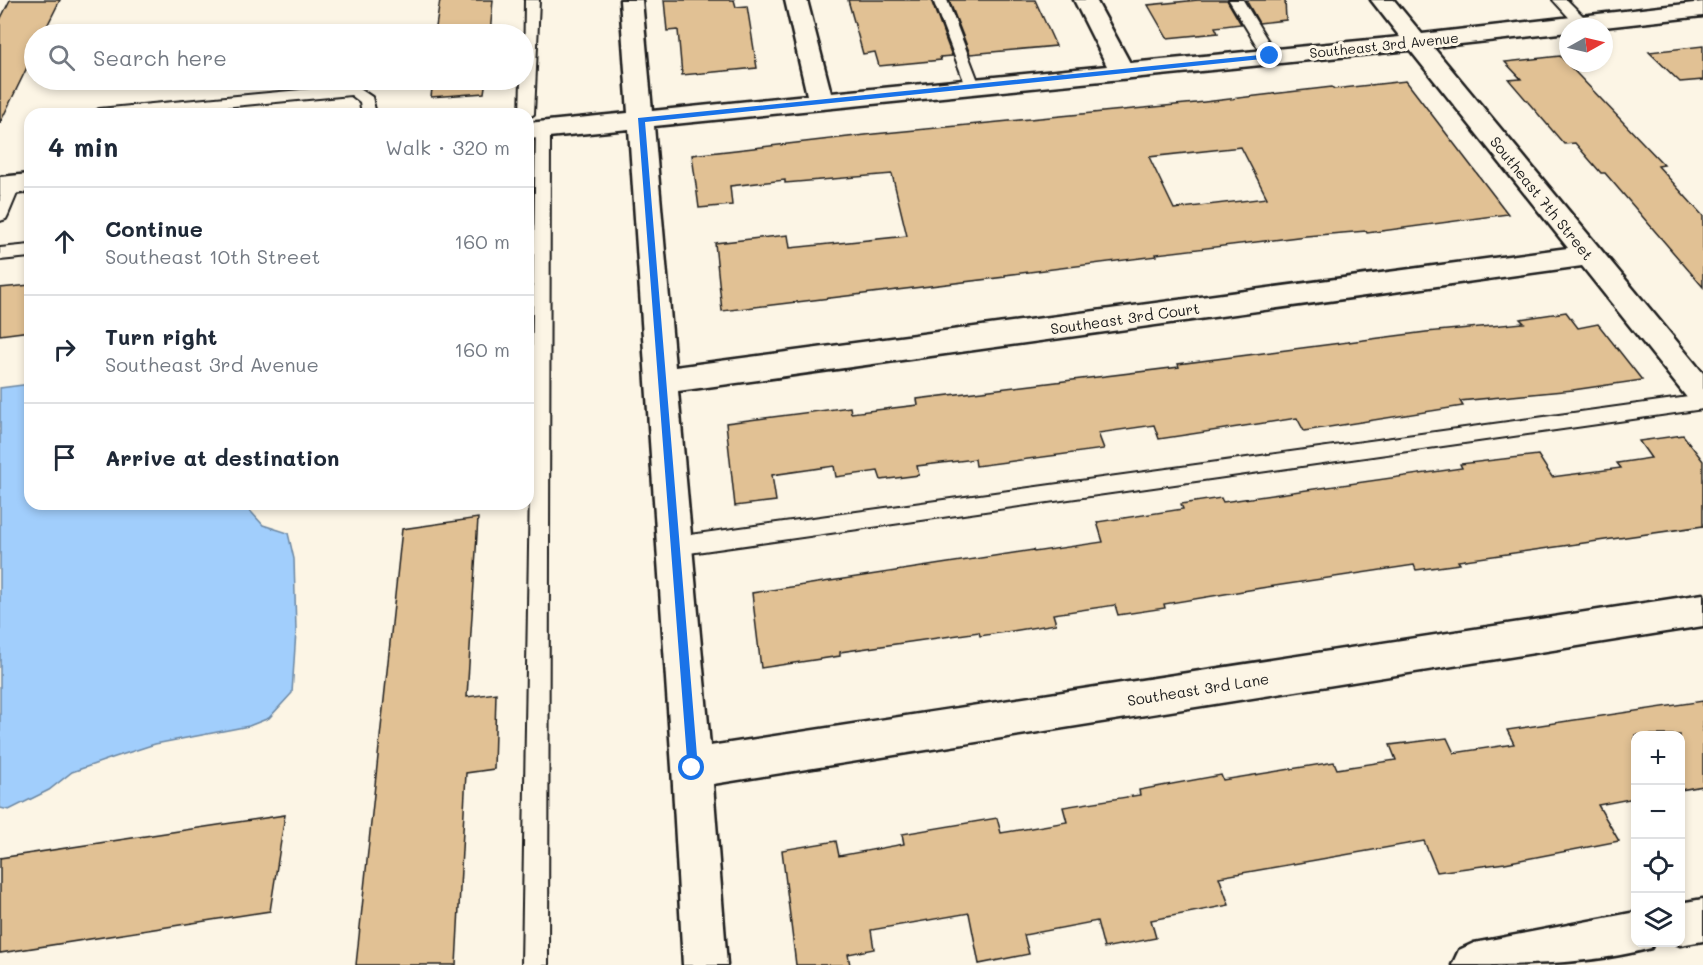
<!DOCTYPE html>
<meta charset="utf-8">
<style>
body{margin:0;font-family:Mali,sans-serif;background:#f2f2f3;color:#1f2937}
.controls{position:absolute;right:18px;bottom:18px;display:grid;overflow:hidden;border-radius:12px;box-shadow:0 3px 9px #0003}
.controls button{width:54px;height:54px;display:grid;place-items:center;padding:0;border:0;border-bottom:2px solid #e0e1e3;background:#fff;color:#1f2937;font:30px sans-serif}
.compass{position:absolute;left:1559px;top:18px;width:54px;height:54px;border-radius:50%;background:#fff;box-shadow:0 3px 9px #0003;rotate:82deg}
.stop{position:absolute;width:18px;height:18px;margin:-14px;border:4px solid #1a73e8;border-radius:50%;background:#fff}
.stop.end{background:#1a73e8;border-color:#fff;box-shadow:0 2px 6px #0008}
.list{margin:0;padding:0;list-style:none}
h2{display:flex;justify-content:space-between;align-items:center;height:78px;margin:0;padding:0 24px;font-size:26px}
h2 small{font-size:20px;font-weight:400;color:#747a83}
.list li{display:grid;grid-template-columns:39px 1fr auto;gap:18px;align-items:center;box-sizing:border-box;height:108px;padding:0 24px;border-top:2px solid #e0e1e3}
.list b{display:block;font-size:22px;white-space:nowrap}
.list p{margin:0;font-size:20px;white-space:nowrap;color:#747a83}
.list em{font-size:20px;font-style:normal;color:#747a83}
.icon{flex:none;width:33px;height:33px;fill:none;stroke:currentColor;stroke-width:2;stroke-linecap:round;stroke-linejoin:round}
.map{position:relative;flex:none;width:1703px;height:965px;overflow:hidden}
.search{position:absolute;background:#fff;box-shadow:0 3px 9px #0003;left:24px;top:24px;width:510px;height:66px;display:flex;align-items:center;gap:15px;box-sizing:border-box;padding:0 21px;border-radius:33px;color:#747a83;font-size:22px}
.panel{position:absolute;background:#fff;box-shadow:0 3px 9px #0003;left:24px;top:108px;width:510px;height:402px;border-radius:18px}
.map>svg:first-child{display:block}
.water{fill:#a1cefc;stroke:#6c87a2;stroke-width:1.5}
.building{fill:#e1c194;stroke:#1c1c1c;stroke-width:1.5;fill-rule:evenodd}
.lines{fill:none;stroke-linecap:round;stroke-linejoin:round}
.lane-casing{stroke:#1c1c1c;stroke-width:4}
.street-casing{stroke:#1c1c1c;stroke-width:5}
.lane{fill:#fcf5e5;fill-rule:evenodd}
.street{fill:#fcf5e5;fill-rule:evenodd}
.route{fill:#1a73e8}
.labels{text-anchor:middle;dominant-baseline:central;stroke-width:6;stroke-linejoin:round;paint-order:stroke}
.far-street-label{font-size:14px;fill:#1c1c1c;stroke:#fcf5e5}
.street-label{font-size:15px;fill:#1c1c1c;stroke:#fcf5e5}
</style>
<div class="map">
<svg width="1703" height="965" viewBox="0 0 1703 965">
<rect width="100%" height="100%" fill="#fcf5e5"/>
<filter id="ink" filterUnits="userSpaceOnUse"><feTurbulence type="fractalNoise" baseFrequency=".0167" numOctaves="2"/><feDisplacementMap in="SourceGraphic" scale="12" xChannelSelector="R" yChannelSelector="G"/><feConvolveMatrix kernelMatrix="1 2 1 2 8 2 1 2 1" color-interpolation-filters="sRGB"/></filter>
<g filter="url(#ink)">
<path class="water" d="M30,384V504H244L263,525L288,533L294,559L296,631L292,693L269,718L249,726L155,744L115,757L72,772L49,790L9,810L0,808V388Z"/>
<path class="building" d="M10,0H60L43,34H34V53L0,123V20Z
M440,0H493L490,34H435Z
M664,0H734L736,7L747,6L757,68L682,75L678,30L667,31Z
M848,0H931L952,56L940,57L941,60L879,66L875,52L863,54Z
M949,0H1035L1056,46L970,54Z
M1198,0H1227L1241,24L1215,27L1218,33L1167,38L1148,5Z
M1246,0H1285L1286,20L1259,23Z
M1703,46V80L1680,82L1649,52Z
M1560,56L1664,165L1658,166L1703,216V287L1605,173H1601L1575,143L1564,144L1509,80L1521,79L1505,62Z
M433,80H486L484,93L431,97Z
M1406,81L1508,214L1367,233L1366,231L1306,236L1156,254L1157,256L1005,275V277L722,311L715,243L788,235L790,248L907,236L892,174L785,183V180L730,186L732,205L699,208L692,155L874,134L1196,103L1332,87L1334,89ZM1241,147L1267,198L1174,209L1149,157Z
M30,285V331L0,335V288Z
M1566,312L1578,328L1598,324L1642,380L1573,390L1460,401L1463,406L1304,431L1297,418L1159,439L1154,425L1098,433L1104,449L976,466L975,459L917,466L919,475L881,480L878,471L836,477L834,466L772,475L776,501L735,506L726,423L850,407L851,413L918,405L917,399L1179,367L1178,364L1426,332L1524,323L1520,319Z
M1683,435L1703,461V526L1458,561L1460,564L1416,570L1414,565L1261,588L1164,604L1165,608L1118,615L1115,605L1053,614L1056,624L980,636L979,632L840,652V656L761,668L752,593L1033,550L1034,552L1103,542L1097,522L1183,509L1181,504L1221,498L1223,502L1462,468L1460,464L1538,455L1552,477L1621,468L1617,463L1651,458L1639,441Z
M478,518L467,697L496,693L494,769L466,773L456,965H356L402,529Z
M1703,701V786L1680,790V735H1635V798L1598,805L1619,841L1505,863L1437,872L1424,841L1219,877L1229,905L1151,920L1156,938L1104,948L1097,921L1024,935L1029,954L979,964L969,913L871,930L874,949L848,954L850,965H796L782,850L836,841L839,856L904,844L902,834L997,818L1001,833L1067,822L1063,807L1140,795L1139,790L1221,775L1223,780L1334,762L1337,769L1396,760L1390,745L1447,738L1454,753L1514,744L1507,730Z
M285,815L270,911L0,953V858Z"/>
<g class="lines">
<defs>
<path id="lane" d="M525,0H539L534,114L528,118V114H520L521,80H524Z
M933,0H947L980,86L978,89H968L966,86Z
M1229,0H1243L1277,56L1275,59H1265Z
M1553,0H1567L1586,19L1588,22L1586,25H1576Z
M354,85L372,97L376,114H362L360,102L351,95L149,114H92L99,109Z
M543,125L550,130L548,965H522L536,130Z
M13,179L19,180L21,184L8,215L6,219L0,221V196L7,180Z
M30,245V257L0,260V248Z
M1703,395V409L675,555L668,552L665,546L668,540L675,537Z"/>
<path id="street" d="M620,0H642L652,111L807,95L785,0H807L831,93L1107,66L1074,0H1096L1130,63L1400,37L1371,0H1394L1422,34L1703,2V16L1604,27H1568V32L1433,47L1703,373V407L1692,404L1582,266L678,391L710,746L1703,594V626L713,784L727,965H683L672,768L629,129L528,139V123L628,113ZM1410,50L1568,248L675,367L654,126Z
M30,174V192L0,195V177Z
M1703,899V941L1680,945L1673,942H1680V903Z
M1636,912V942H1653L1651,948C1589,965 1518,965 1452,965L1459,950L1474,943Z"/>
</defs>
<use href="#lane" class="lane-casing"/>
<use href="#street" class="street-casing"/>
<use href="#lane" class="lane"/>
<use href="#street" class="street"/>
</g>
</g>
<path class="route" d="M1270,54L1272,58L645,122L698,768L696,772H688L638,118Z"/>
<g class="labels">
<g class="far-street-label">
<text transform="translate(1384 45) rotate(-6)">Southeast 3rd Avenue</text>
</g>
<g class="street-label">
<text transform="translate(1542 198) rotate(51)">Southeast 7th Street</text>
<text transform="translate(1125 318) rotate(-8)">Southeast 3rd Court</text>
<text transform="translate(1198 689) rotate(-9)">Southeast 3rd Lane</text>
</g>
</g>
</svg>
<div class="controls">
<button>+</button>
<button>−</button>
<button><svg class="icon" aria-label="locate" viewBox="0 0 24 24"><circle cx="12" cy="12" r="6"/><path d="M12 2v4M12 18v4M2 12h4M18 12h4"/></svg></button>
<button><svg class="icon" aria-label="layers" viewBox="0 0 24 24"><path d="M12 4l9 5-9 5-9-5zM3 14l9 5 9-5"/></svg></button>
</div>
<svg class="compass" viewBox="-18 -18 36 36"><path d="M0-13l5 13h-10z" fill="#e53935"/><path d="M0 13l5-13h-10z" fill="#747a83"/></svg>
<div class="stop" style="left:692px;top:768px"></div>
<div class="stop end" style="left:1270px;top:56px"></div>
<div class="search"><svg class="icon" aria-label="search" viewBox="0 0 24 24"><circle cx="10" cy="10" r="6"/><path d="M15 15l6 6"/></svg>Search here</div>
<section class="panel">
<h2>4 min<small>Walk · 320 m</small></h2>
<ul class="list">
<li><svg class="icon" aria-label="ahead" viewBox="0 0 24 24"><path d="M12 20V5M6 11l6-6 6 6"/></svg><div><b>Continue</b><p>Southeast 10th Street</p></div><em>160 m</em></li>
<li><svg class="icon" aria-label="right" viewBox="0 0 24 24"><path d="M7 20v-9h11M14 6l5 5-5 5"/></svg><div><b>Turn right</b><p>Southeast 3rd Avenue</p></div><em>160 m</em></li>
<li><svg class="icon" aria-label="arrive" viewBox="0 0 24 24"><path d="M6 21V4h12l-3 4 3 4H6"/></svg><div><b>Arrive at destination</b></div></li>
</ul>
</section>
</div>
